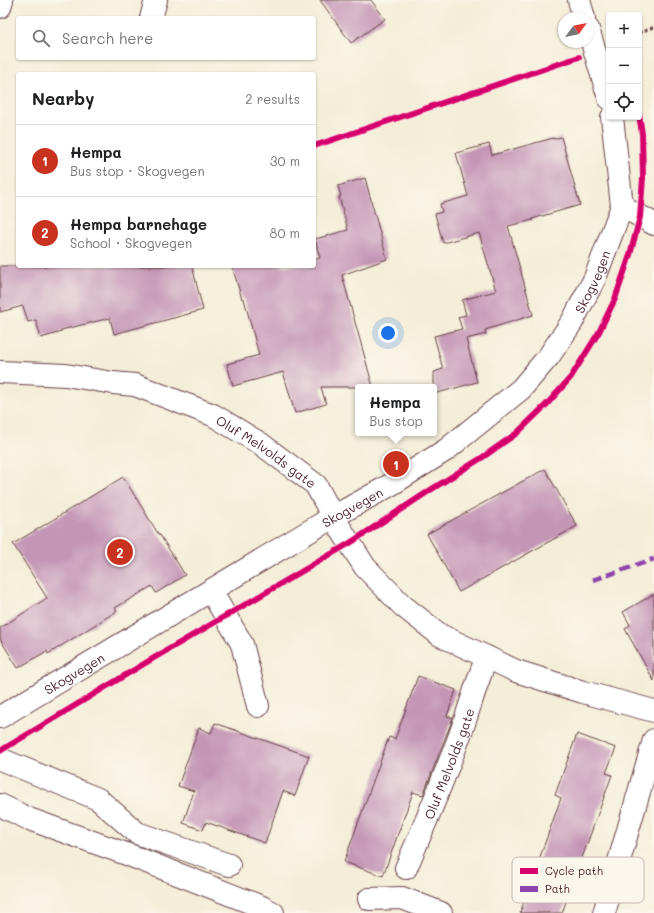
<!DOCTYPE html>
<meta charset="utf-8">
<style>
body{margin:0;font-family:Mali,sans-serif;background:#f6f6f6;color:#202124}
.controls{position:absolute;right:12px;top:12px;display:grid;overflow:hidden;border-radius:4px;box-shadow:0 1px 3px #0004}
.controls button{width:36px;height:36px;display:grid;place-items:center;padding:0;border:0;border-bottom:1px solid #e0e0e0;background:#fff;color:#202124;font:20px sans-serif}
.compass{position:absolute;left:558px;top:12px;width:36px;height:36px;border-radius:50%;background:#fff;box-shadow:0 1px 3px #0004;rotate:57deg}
.you{position:absolute;left:388px;top:333px;width:14px;height:14px;margin:-10px;border:3px solid #fff;border-radius:50%;background:#1a73e8;box-shadow:0 0 0 6px #1a73e833}
.badge{display:grid;place-items:center;width:26px;height:26px;border-radius:50%;background:#c8321e;color:#fff;font-size:13px;font-weight:700}
.pin{position:absolute;translate:-50% -50%;border:2px solid #fff;box-shadow:0 1px 4px #0006}
.popup{position:absolute;left:355px;top:384px;width:82px;height:52px;box-sizing:border-box;display:grid;place-content:center;border-radius:4px;background:#fff;filter:drop-shadow(0 1px 3px #0005);font-size:13px;white-space:nowrap;color:#757577}
.popup b{font-size:15px;color:#202124}
.popup::after{content:'';position:absolute;left:50%;top:100%;margin-left:-8px;border:8px solid transparent;border-top-color:#fff}
.list{margin:0;padding:0;list-style:none}
h2{display:flex;justify-content:space-between;align-items:center;height:52px;margin:0;padding:0 16px;font-size:17px}
h2 small{font-size:13px;font-weight:400;color:#757577}
.list li{display:grid;grid-template-columns:26px 1fr auto;gap:12px;align-items:center;box-sizing:border-box;height:72px;padding:0 16px;border-top:1px solid #e0e0e0}
.list b{display:block;font-size:15px;white-space:nowrap}
.list p{margin:0;font-size:13px;white-space:nowrap;color:#757577}
.list em{font-size:13px;font-style:normal;color:#757577}
.icon{flex:none;width:22px;height:22px;fill:none;stroke:currentColor;stroke-width:2;stroke-linecap:round;stroke-linejoin:round}
.map{position:relative;flex:none;width:654px;height:913px;overflow:hidden}
.search{position:absolute;background:#fff;box-shadow:0 1px 3px #0004;left:16px;top:16px;width:300px;height:44px;display:flex;align-items:center;gap:10px;box-sizing:border-box;padding:0 14px;border-radius:4px;color:#757577;font-size:15px}
.panel{position:absolute;background:#fff;box-shadow:0 1px 3px #0004;left:16px;top:72px;width:300px;height:196px;border-radius:4px}
.map>svg:first-child{display:block}
.building{fill:#c496b6}
.lines{fill:none;stroke-linecap:round;stroke-linejoin:round}
.minor-casing{stroke:#643e45;stroke-width:24}
.path{stroke:#643e45;stroke-width:2.5;stroke-dasharray:3 3;stroke-linecap:butt}
.minor{stroke:#fff;stroke-width:22}
.quiet{stroke:#8e44ad;stroke-width:5;stroke-dasharray:10 5;stroke-linecap:butt}
.cycleway-casing{stroke:#fbf7ec;stroke-width:8}
.cycleway{stroke:#d6006c;stroke-width:6}
.labels{text-anchor:middle;dominant-baseline:central;stroke-width:3;stroke-linejoin:round;paint-order:stroke}
.street-label{font-size:13px;fill:#4a1f2b;stroke:#fbf7ec}
.key{fill:#fbf7ec;stroke:#c6b6b2;stroke-width:1}
.key-label{font-size:11px;fill:#4a1f2b}
</style>
<div class="map">
<svg width="654" height="913" viewBox="0 0 654 913">
<rect width="100%" height="100%" fill="#fbf7ec"/>
<filter id="ink" filterUnits="userSpaceOnUse"><feTurbulence type="fractalNoise" baseFrequency=".025" numOctaves="2"/><feDisplacementMap in="SourceGraphic" scale="8" xChannelSelector="R" yChannelSelector="G"/><feConvolveMatrix kernelMatrix="1 2 1 2 8 2 1 2 1" color-interpolation-filters="sRGB"/></filter>
<filter id="wash" filterUnits="userSpaceOnUse"><feTurbulence type="fractalNoise" baseFrequency=".012" numOctaves="4" result="noise"/><feDisplacementMap in="SourceGraphic" scale="16" xChannelSelector="R" yChannelSelector="G"/><feGaussianBlur stdDeviation="0.9" result="paint"/><feColorMatrix in="noise" values="0 0 0 0 0 0 0 0 0 0 0 0 0 0 0 0 0 1.4 0 .05"/><feComposite in="paint" operator="in"/></filter>
<g filter="url(#wash)">
<rect width="100%" height="100%" fill="#f4edd7"/>
<g id="blocks">
<path class="building" d="M320,0H371L385,19L351,43Z
M561,137L580,205L532,219L533,220L508,226L533,315L485,330L486,334L466,339L477,382L434,394V372L443,369L434,336L462,329L458,317L466,315L462,300L496,291L479,233L443,243L435,214L442,212L440,204L468,196L456,153L489,144L492,155L553,138V139Z
M365,178L387,259L342,275L373,387H321L326,404L295,413L283,372L233,386L227,364L259,355L244,299H242L232,266H314V260L320,258L315,239L348,230L339,197L341,196L338,186Z
M0,266H192L203,310L114,334L110,318L61,330V332L41,338L36,320L28,322L23,306L0,312Z
M545,469L577,526L459,592L427,534Z
M123,477L159,535H160L185,575L156,593L152,586L115,608L117,611L48,654L47,651L18,668L0,639V628L47,598L13,544Z
M654,594V681L625,629L630,625L623,612Z
M418,676L456,690L447,716L453,718L423,795L413,792L383,876L344,862L389,737L395,739Z
M215,723L309,756L295,796L283,791L265,843L206,822L203,830L183,823L194,791L178,786L199,728L211,733Z
M577,734L616,748L606,773L612,775L562,913H520L561,798L555,795Z"/>
</g>
</g>
<g filter="url(#ink)">
<use href="#blocks" fill-opacity="0" stroke="#643e45" stroke-width="1"/>
<g class="lines">
<defs>
<g id="minor">
<path d="M579,0L584,18"/>
<path d="M0,7L2,0"/>
<path d="M151,18L156,0"/>
<path d="M588,29L609,98"/>
<path d="M622,206L654,224"/>
<path id="s1" d="M0,372L66,375L113,383L135,385L213,415L261,444L316,485L333,517L365,567L403,606L440,635L516,671L583,692L654,711"/>
<path d="M211,591L242,644L258,706"/>
<path id="s2" d="M0,717L333,517L392,484L446,450L521,389L549,356L572,322L595,278L622,206L612,117"/>
<path d="M0,759L98,799L137,833L229,865"/>
<path d="M0,805L29,819L129,855L262,907L273,913"/>
<path id="s3" d="M406,868C424,827 441,785 457,743C468,715 475,685 487,657"/>
<path d="M369,899L402,898L441,913"/>
<path d="M604,913L654,740"/>
</g>
</defs>
<use href="#minor" class="minor-casing"/>
<path class="path" d="M639,33L654,27"/>
<use href="#minor" class="minor"/>
<path class="quiet" d="M593,580L654,559"/>
<defs>
<path id="cycleway" d="M314,146L579,57
M0,751L147,662L350,543L432,489L483,457L517,433L548,403L571,377L599,332L615,299L630,255L640,217L643,178L642,134L639,114"/>
</defs>
<use href="#cycleway" class="cycleway-casing"/>
<use href="#cycleway" class="cycleway"/>
</g>
</g>
<g class="labels">
<g class="street-label">
<text stroke="none"><textPath href="#s2" startOffset="746">Skogvegen</textPath></text>
<text stroke="none"><textPath href="#s1" startOffset="284">Oluf Melvolds gate</textPath></text>
<text stroke="none"><textPath href="#s2" startOffset="410">Skogvegen</textPath></text>
<text stroke="none"><textPath href="#s2" startOffset="86">Skogvegen</textPath></text>
<text stroke="none"><textPath href="#s3" startOffset="113">Oluf Melvolds gate</textPath></text>
</g>
</g>
<rect x="512" y="857" width="132" height="46" rx="6" class="key"/>
<rect x="520" y="868" width="18" height="6" fill="#d6006c"/>
<rect x="520" y="886" width="18" height="6" fill="#8e44ad"/>
<g class="key-label">
<text x="545" y="875">Cycle path</text>
<text x="545" y="893">Path</text>
</g>
</svg>
<div class="controls">
<button>+</button>
<button>−</button>
<button><svg class="icon" aria-label="locate" viewBox="0 0 24 24"><circle cx="12" cy="12" r="6"/><path d="M12 2v4M12 18v4M2 12h4M18 12h4"/></svg></button>
</div>
<svg class="compass" viewBox="-18 -18 36 36"><path d="M0-13l5 13h-10z" fill="#e53935"/><path d="M0 13l5-13h-10z" fill="#757577"/></svg>
<div class="you"></div>
<div class="pin badge" style="left:396px;top:464px">1</div>
<div class="popup"><b>Hempa</b>Bus stop</div>
<div class="pin badge" style="left:120px;top:552px">2</div>
<div class="search"><svg class="icon" aria-label="search" viewBox="0 0 24 24"><circle cx="10" cy="10" r="6"/><path d="M15 15l6 6"/></svg>Search here</div>
<section class="panel">
<h2>Nearby<small>2 results</small></h2>
<ul class="list">
<li><span class="badge">1</span><div><b>Hempa</b><p>Bus stop · Skogvegen</p></div><em>30 m</em></li>
<li><span class="badge">2</span><div><b>Hempa barnehage</b><p>School · Skogvegen</p></div><em>80 m</em></li>
</ul>
</section>
</div>
